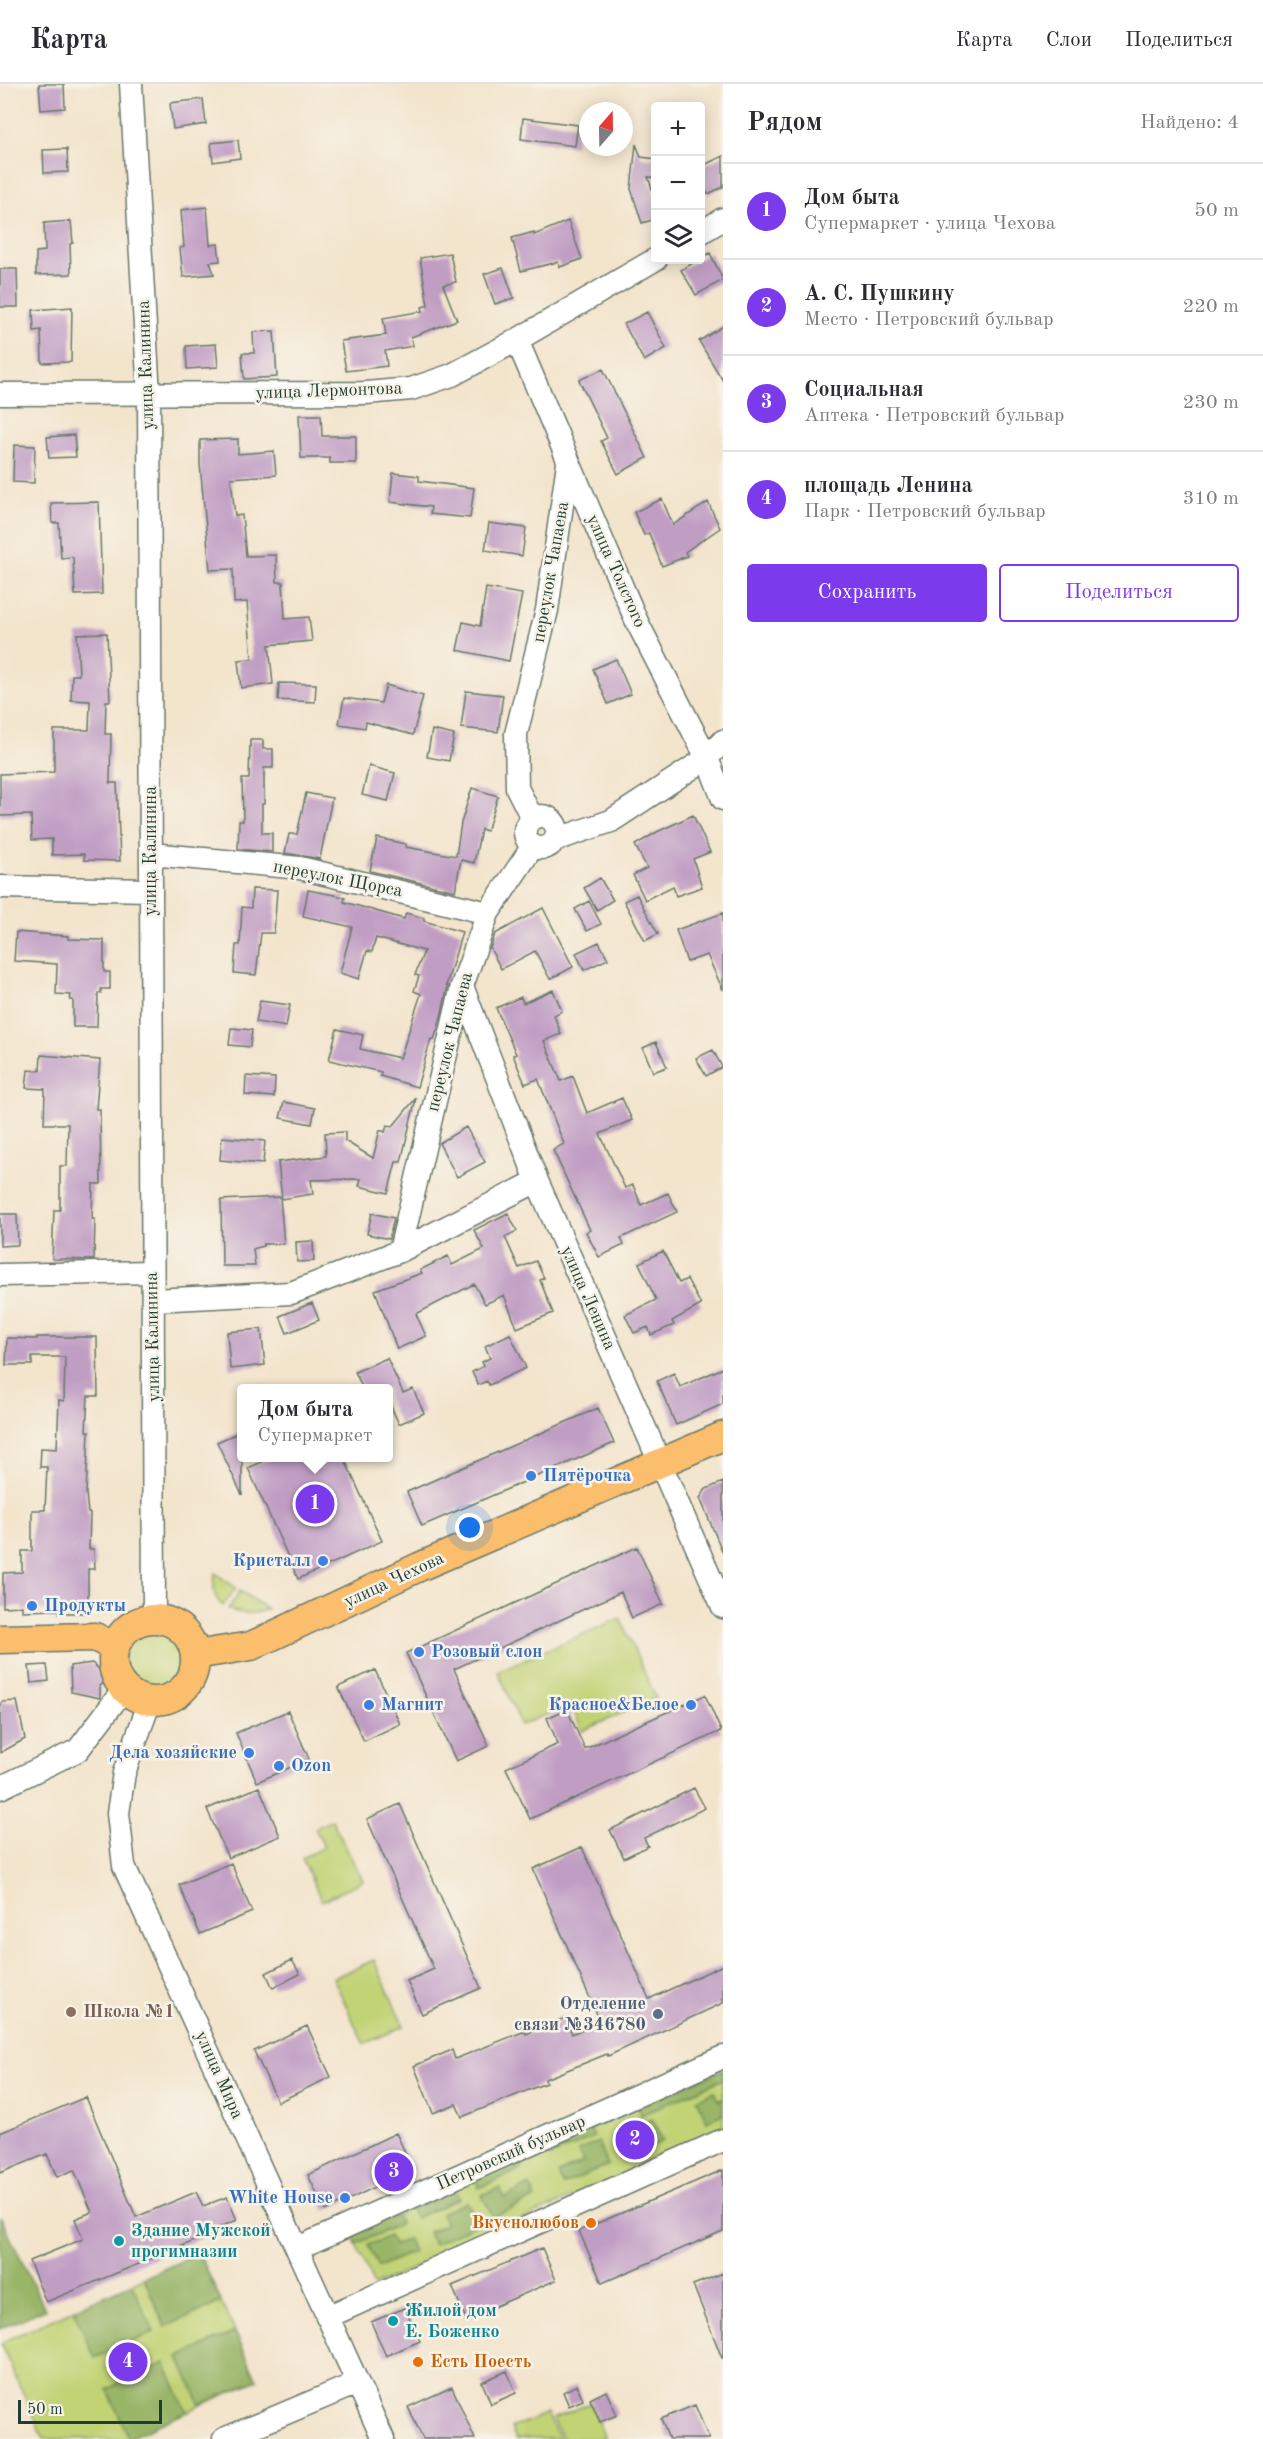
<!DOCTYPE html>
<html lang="ru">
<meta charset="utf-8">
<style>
body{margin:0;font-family:"Old Standard TT",serif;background:#f2f2f3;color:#2b2b33}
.controls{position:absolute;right:18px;top:18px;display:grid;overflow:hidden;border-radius:6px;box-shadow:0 3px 15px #0003}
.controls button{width:54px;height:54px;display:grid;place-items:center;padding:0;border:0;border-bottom:2px solid #e1e1e2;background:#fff;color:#2b2b33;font:30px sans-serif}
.compass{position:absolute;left:579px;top:18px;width:54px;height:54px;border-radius:50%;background:#fff;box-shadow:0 3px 15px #0003;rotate:20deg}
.scale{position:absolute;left:18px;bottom:15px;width:144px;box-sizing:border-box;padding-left:6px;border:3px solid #1f3d34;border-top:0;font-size:16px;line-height:21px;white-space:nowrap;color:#1f3d34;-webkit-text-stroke:4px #f7f3e8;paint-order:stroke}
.you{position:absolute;left:470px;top:1444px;width:21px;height:21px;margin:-15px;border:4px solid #fff;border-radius:50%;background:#1a73e8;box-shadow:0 0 0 9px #1a73e833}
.badge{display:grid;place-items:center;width:39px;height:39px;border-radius:50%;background:#7c3aed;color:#fff;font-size:20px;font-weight:700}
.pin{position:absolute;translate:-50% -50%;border:3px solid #fff;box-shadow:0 2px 6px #0006}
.popup{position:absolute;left:237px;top:1300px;width:156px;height:78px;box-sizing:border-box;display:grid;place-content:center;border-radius:6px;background:#fff;filter:drop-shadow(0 2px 4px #0005);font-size:20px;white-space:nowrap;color:#7c7c81}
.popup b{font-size:22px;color:#2b2b33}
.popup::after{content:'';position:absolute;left:50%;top:100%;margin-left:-12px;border:12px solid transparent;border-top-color:#fff}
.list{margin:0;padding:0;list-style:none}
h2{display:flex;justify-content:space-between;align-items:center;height:78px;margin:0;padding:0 24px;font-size:26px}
h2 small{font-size:20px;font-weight:400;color:#7c7c81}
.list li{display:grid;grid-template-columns:39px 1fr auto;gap:18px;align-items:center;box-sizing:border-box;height:96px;padding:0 24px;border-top:2px solid #e1e1e2}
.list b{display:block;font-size:22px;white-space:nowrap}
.list p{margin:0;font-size:20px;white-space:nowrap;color:#7c7c81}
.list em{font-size:20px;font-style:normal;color:#7c7c81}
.actions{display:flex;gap:12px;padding:18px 24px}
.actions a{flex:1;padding:14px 0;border:2px solid #7c3aed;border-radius:6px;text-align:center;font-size:21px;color:#7c3aed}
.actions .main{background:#7c3aed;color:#fff}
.icon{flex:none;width:33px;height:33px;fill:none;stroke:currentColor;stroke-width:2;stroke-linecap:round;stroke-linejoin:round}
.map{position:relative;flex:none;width:723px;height:2355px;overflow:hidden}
header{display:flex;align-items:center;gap:36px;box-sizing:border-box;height:84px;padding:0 30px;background:#fff;border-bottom:2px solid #e1e1e2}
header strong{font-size:28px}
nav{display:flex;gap:33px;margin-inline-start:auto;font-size:21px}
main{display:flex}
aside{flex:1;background:#fff}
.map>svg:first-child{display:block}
.green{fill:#c2d376;stroke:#708855;stroke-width:1.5}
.forest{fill:#99b567;stroke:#5c794e;stroke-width:1.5}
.building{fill:#c09ec4}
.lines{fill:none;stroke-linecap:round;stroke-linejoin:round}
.minor-casing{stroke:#697769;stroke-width:25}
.major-casing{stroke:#697769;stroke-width:31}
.minor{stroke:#fff;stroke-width:22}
.major{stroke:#fabe6d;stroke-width:28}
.shop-dot{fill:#3f7fe0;stroke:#f7f3e8;stroke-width:2}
.education-dot{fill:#8d6e63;stroke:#f7f3e8;stroke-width:2}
.service-dot{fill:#5c6f8a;stroke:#f7f3e8;stroke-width:2}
.food-dot{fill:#e8710a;stroke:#f7f3e8;stroke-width:2}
.culture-dot{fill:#0f9aa8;stroke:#f7f3e8;stroke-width:2}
.labels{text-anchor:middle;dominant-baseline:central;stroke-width:5;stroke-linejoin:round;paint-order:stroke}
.street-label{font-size:18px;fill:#1f3d34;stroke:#f7f3e8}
.shop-label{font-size:18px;font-weight:bold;fill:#366cbe;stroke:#f7f3e8;text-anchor:start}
.service-label{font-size:18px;font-weight:bold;fill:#4e5e75;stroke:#f7f3e8;text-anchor:end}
.education-label{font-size:18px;font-weight:bold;fill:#785e54;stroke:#f7f3e8;text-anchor:start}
.food-label{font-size:18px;font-weight:bold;fill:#c56008;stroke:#f7f3e8;text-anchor:end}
.culture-label{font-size:18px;font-weight:bold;fill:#0d838f;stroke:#f7f3e8;text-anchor:start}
</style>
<header>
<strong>Карта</strong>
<nav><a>Карта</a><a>Слои</a><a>Поделиться</a></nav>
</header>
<main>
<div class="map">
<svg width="723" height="2355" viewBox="0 0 723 2355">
<rect width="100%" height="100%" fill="#f7f3e8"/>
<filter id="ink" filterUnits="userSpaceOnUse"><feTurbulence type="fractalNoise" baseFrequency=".0167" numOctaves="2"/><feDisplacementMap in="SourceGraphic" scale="12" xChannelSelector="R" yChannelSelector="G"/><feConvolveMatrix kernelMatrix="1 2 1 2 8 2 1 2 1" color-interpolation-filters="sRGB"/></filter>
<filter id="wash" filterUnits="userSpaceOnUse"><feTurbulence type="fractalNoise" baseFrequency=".008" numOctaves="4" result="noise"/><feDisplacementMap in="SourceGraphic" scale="24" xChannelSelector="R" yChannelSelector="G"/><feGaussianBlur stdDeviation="1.35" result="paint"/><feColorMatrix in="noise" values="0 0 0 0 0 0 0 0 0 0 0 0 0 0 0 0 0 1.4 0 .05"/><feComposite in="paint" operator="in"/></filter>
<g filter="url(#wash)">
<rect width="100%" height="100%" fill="#f3e4cc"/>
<path class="green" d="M215,1489L236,1504L223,1522C212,1512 213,1504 215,1489Z
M240,1507L267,1525C252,1531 243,1531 228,1525Z
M620,1534L656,1614L582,1647L571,1621L521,1641L498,1587Z
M124 1576a30 30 0 1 1 60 0a30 30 0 1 1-60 0Z
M332,1736L363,1797L322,1817L302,1774L324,1763L315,1744Z
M374,1876L404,1942L364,1960L333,1894Z
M723,1985V2046L374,2202L352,2151Z
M199,2169L257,2296L126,2355H44L0,2259Z
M590,2319L605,2355H562L553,2335Z
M547,2329L559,2355H516L511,2344Z"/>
<path class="forest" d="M723,1985V1995L641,2031L638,2023Z
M715,2007L719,2017L723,2015V2030L707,2037L697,2015Z
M652,2035L663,2057L644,2066L634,2043Z
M590,2045L594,2053L549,2073L545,2065Z
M598,2058L608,2081L563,2101L558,2089L583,2078L578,2067Z
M519,2076L523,2084L479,2104L475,2095Z
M530,2101L536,2114L493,2133L482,2111L499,2104L504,2114Z
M455,2105L459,2114L415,2134L411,2125Z
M467,2118L477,2140L433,2160L428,2148L446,2140L441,2129Z
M396,2131L400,2140L356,2160L352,2151Z
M0,2132L45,2225L0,2245Z
M389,2152L394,2161L408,2155L413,2168L378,2183L368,2161Z
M199,2169L221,2218L165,2243L144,2194Z
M132,2200L154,2248L95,2274L73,2226Z
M235,2248L257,2296L200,2321L179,2273Z
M165,2279L187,2328L129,2354L107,2305Z"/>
<g id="blocks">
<path class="building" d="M39,0H64L65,24L41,26Z
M203,15L206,40L173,45L170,19Z
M523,34L578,41L575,62L521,55Z
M238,56L240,74L213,78L211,59Z
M636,60L641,73L656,75V94L648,93L656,117V135L642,139L631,105Z
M67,65L68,88L44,89L43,66Z
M723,72V103L708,110L700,96V83Z
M207,123L210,161L218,160L220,177L210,178L214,190L183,193L180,164L184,163L181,126Z
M71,137L73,159L70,160L71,190L36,191V168L45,167L44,139Z
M568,137L582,175L560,183L558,178L521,187L512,154L534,148V151Z
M450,169L456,198L443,201L457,236L411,253L413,262L385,267L387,282L346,287L341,257L386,251L383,234L423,227L422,223L428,221L420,174Z
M710,169L723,196L696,211L681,186Z
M503,184L514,214L495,220L484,190Z
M0,185H17L18,223H0Z
M72,223L71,278L42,279L41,246L34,247L33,226Z
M647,228L666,264L644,277L624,240Z
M723,242V297L699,257Z
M274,247L277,293L244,295L242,269H254L253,248Z
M216,260L218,283L187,285L186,262Z
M603,285L647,374L618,390L601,357L607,354L579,296Z
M299,331H321L322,352H356V379H330V374H301Z
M74,351L76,373L49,374L47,353Z
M238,355V370L274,367L276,391L231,394L235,432L242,431L246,472L276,471L277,498H283L285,535L309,533L312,557L269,561L273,600L241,604L238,576L252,575L247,518L234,519L233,485L210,486L200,380V356Z
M14,361L35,362L34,399L13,398Z
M393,389L419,392V397L474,404L470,434L430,430L431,423L390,418Z
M662,415L673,441L708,418L720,444L685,468L687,472L662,482L649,449L644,451L634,428Z
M99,418L102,510L75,511L73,473L61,474L59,439H52L51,419Z
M489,439L526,444L522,472L485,466Z
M486,504L522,510L509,577L457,566L463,538L480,542Z
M107,549L110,617H106L105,650H111L110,699H117L120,777L84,776V770L52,771V755L32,756L31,731L0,732V690L54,688V646H89L90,617L71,616L72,591H79L77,550Z
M616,575L631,610L608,620L593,585Z
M279,599L316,600L315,618L278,616Z
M386,601L423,612L413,651L366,638L365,644L339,640L344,614L381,619Z
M466,607L503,611L498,648L461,644Z
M432,646L454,651L449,677L427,673Z
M250,656H263V665H273V684H264V720H262V749H272V768L238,765L239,737H243L242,695H249Z
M369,682L395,689L388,717L362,711Z
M472,704L498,712L487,747L481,745L474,779L461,776L455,807L370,787L377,754L406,760V763L456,772L461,739Z
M306,709L332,714L320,775L285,769L289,750H297Z
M693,731L710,768L693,775L702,803L676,812L673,802L645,816L633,791L647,784L635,761L657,748Z
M600,794L613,816L597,826L584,804Z
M252,805L277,806L274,849H261L256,891L234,889L236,861H240L242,823L251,824Z
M308,806L345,813L344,818L404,835L406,829L424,834V837L462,848L446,902H448L441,933L434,956L431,955L417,1003L380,992L381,988L329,976L337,945L363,951L360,965L400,974L421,910L414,907L419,892L415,891L424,867L376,854L372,868L367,867L359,895L340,889L352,843L303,832Z
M637,811L658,850L645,857L624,817Z
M589,817L601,840L587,847L575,825Z
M543,824L573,883L550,895L535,867L501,885L490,864L495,850Z
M723,829V906L707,871L687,878L676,846Z
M16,848L68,852V855L104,856V888H110V905H101V909H98L97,943H73V916H70L71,911L56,910L57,880L14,877Z
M599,858L608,875L584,886L576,869Z
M553,906L562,927L554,931L561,950L544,957L561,997L573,992L587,1029L622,1014L632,1036L600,1050L625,1104L633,1101L641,1121L668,1109L677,1128L621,1154L624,1161L599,1173L586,1148L590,1146L553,1066L564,1060L538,995L525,1000L513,971L516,970L496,924L521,913L523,919Z
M260,917L290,921L286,943L256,938Z
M231,944L252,946L250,963L229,961Z
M656,958L667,983L653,988L643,964Z
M713,966L722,983L706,992L696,974Z
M41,971L100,976L96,1025H100L101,1100H93L92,1135H95L94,1176L52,1175L54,1126H60V1082H67L68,1040H44L45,1005L26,1004L28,986L40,987Z
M246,992L275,994L274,1013L245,1011Z
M416,1014L401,1078H396L388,1109L359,1102L361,1095L311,1096L313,1110L282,1115L278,1078L326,1072L325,1049L345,1048V1057L373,1074L380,1046L385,1048L387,1041L393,1042Z
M284,1018L315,1024L312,1040L280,1034Z
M466,1043L485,1078L457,1093L439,1059Z
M222,1053L265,1057L263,1080L220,1076Z
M280,1113L284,1160H263V1162L253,1165L255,1182H222L221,1116Z
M372,1129L394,1134L389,1155L367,1150Z
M508,1129L517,1147L505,1153L519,1184L536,1177L544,1194L540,1196L553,1229L517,1244L504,1211L485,1220L474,1200L416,1230L426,1252L397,1265L375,1206L422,1189L420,1186L448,1172L452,1181L484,1165L474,1146Z
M0,1130H17L18,1161L0,1162Z
M313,1157L314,1177L297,1178L296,1158Z
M663,1167L679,1199L687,1195L701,1221L672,1237L674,1241L651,1251L648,1243L634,1249L625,1231L656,1216L639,1179Z
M312,1219L319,1236L287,1249L280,1232Z
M261,1245L265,1281L230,1285L227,1248Z
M510,1250L526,1284L489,1301L487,1297L478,1301L472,1288L484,1282L482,1278L490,1274L485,1262Z
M37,1253H97L98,1312H88L86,1347H89L86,1409L88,1429H90L89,1465H94L95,1485H88V1529H59V1526L22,1527V1522L3,1523V1489L22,1488V1467H32V1426H45L47,1383H40L41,1364L57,1365L59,1316L64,1317L65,1273H32V1281H6L7,1254L37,1255Z
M387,1274L403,1309L413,1305L424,1329L399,1340L388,1316V1305H363L355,1288Z
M723,1284V1320L676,1341L657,1297L674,1289L680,1303Z
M598,1324L614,1359L422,1442L407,1408Z
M242,1347V1411L217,1358Z
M271,1374H344L382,1457L298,1495L248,1384Z
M723,1398V1469L700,1414L706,1405Z
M637,1463L663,1520L632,1534L621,1508L454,1585L489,1662L456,1677L406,1569Z
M92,1579L100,1586L105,1598L100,1602V1614L71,1608L70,1582Z
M47,1581L49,1597L31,1599L29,1582Z
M375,1586L400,1640L364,1657L338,1603Z
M705,1611L721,1647L530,1735L506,1684L558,1660L547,1634L567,1625L585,1665Z
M17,1617L25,1655L0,1669V1621L2,1618Z
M288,1627L309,1675L257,1698L236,1649Z
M259,1703L280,1752L228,1774L207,1725Z
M694,1704L705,1724L644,1754L648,1762L624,1774L610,1746Z
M400,1720L481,1904L422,1930L407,1897L434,1885L367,1735Z
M582,1763L649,1915L723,1881V1919L608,1972L607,1970L545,1995L546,1999L462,2033L456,2020L433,2029L414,1982L452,1966L455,1975L525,1947L526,1950L565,1934L572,1950L600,1937L533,1785Z
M231,1779L252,1828L200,1850L179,1801Z
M292,1876L300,1890L273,1904L266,1889Z
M307,1942L331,1993L278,2018L254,1967Z
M86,2013L136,2133L196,2108L203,2122L227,2113L237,2136L213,2146L214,2149L46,2218L29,2177L83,2155L75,2135L92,2128L74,2086L57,2093L47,2070L0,2089V2049Z
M396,2049L413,2085L325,2127L308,2091Z
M723,2086V2147L602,2199L579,2147Z
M542,2164L556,2196L466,2235L452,2202Z
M723,2189V2274H722L693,2201Z
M405,2224L420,2257L386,2272L371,2238Z
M507,2287L516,2309L491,2320L482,2298Z
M577,2301L583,2316L569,2322L563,2308Z
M452,2303L475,2355H423L408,2323Z
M606,2307L617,2331L600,2338L590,2315Z
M695,2321L709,2355H669L661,2335Z"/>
</g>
</g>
<g filter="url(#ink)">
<use href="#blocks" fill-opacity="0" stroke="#697769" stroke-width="1.5"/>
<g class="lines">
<defs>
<path id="minor" d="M131,0L149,311L154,1534
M700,149L723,135
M517,256L637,538L707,674L723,715
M0,310L366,309L411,305L452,291L517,256L656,175
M525 748a16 16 0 1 1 32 0a16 16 0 1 1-32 0Z
M532,734L517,704L516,650L547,526L568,379
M555,756L611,737L707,674L723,657
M151,770L300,784L488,829
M0,803L151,806
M462,902L537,1097L723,1523
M400,1167L462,902L488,829L533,762
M0,1191L152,1188
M153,1216L291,1209L400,1167L537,1097
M150,1617L124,1689L118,1729L124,1782L383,2355
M0,1704L78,1666L124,1605
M298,2164L723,1973
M327,2233L723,2056
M224,2355L357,2299"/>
<path id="major" d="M113 1576a41 41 0 1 1 82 0a41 41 0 1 1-82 0Z
M0,1555L95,1553L114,1563
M195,1571L251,1562L419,1483L723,1352"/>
</defs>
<use href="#minor" class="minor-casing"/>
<use href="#major" class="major-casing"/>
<use href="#minor" class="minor"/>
<use href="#major" class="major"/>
</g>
</g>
<g class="shop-dot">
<circle cx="531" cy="1392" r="6"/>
<circle cx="323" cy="1477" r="6"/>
<circle cx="32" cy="1522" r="6"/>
<circle cx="419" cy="1568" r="6"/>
<circle cx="369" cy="1621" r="6"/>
<circle cx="691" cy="1621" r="6"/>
<circle cx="249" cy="1669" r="6"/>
<circle cx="279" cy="1682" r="6"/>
<circle cx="345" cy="2114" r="6"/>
</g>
<circle class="education-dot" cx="71" cy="1928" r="6"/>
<circle class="service-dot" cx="658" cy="1930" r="6"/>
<g class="food-dot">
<circle cx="591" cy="2139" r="6"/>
<circle cx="418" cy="2278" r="6"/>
</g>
<g class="culture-dot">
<circle cx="119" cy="2157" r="6"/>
<circle cx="393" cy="2237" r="6"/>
</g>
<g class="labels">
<g class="street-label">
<text transform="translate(146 281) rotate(-92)">улица Калинина</text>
<text transform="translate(329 307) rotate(-2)">улица Лермонтова</text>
<text transform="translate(616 487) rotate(66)">улица Толстого</text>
<text transform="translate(551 488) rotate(-80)">переулок Чапаева</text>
<text transform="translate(151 767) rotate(-90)">улица Калинина</text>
<text transform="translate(338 795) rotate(11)">переулок Щорса</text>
<text transform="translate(450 958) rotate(-76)">переулок Чапаева</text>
<text transform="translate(588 1214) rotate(66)">улица Ленина</text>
<text transform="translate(153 1253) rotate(-91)">улица Калинина</text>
<text transform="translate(394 1496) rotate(-25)">улица Чехова</text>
<text transform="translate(219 1991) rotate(66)">улица Мира</text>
<text transform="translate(511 2069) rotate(-24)">Петровский бульвар</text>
</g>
<g class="shop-label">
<text x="543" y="1392">Пятёрочка</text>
<text x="311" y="1477" text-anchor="end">Кристалл</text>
<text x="44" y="1522">Продукты</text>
<text x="431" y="1568">Розовый слон</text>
<text x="381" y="1621">Магнит</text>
<text x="679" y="1621" text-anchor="end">Красное&amp;Белое</text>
<text x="237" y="1669" text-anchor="end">Дела хозяйские</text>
<text x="291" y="1682">Ozon</text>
<text x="333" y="2114" text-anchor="end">White House</text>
</g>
<g class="service-label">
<text x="646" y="1920">Отделение<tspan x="646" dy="21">связи №346780</tspan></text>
</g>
<g class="education-label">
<text x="83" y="1928">Школа №1</text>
</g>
<g class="food-label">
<text x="579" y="2139">Вкуснолюбов</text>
<text x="430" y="2278" text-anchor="start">Есть Поесть</text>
</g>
<g class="culture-label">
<text x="131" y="2147">Здание Мужской<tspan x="131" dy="21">прогимназии</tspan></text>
<text x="405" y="2227">Жилой дом<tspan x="405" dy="21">Е. Боженко</tspan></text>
</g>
</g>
</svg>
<div class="controls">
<button>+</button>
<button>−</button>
<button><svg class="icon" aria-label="layers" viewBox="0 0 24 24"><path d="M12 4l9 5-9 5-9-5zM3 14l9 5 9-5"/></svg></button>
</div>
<svg class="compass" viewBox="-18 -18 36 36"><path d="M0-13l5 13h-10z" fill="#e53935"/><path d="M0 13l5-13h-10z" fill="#7c7c81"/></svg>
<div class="scale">50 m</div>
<div class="you"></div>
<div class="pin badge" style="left:315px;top:1420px">1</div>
<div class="popup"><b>Дом быта</b>Супермаркет</div>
<div class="pin badge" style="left:635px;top:2056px">2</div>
<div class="pin badge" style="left:394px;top:2088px">3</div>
<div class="pin badge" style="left:128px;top:2278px">4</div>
</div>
<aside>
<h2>Рядом<small>Найдено: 4</small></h2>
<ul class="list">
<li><span class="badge">1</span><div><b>Дом быта</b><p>Супермаркет · улица Чехова</p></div><em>50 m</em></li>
<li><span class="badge">2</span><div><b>А. С. Пушкину</b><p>Место · Петровский бульвар</p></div><em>220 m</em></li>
<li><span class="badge">3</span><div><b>Социальная</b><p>Аптека · Петровский бульвар</p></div><em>230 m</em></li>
<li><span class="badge">4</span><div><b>площадь Ленина</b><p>Парк · Петровский бульвар</p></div><em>310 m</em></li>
</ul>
<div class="actions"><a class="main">Сохранить</a><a>Поделиться</a></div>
</aside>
</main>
